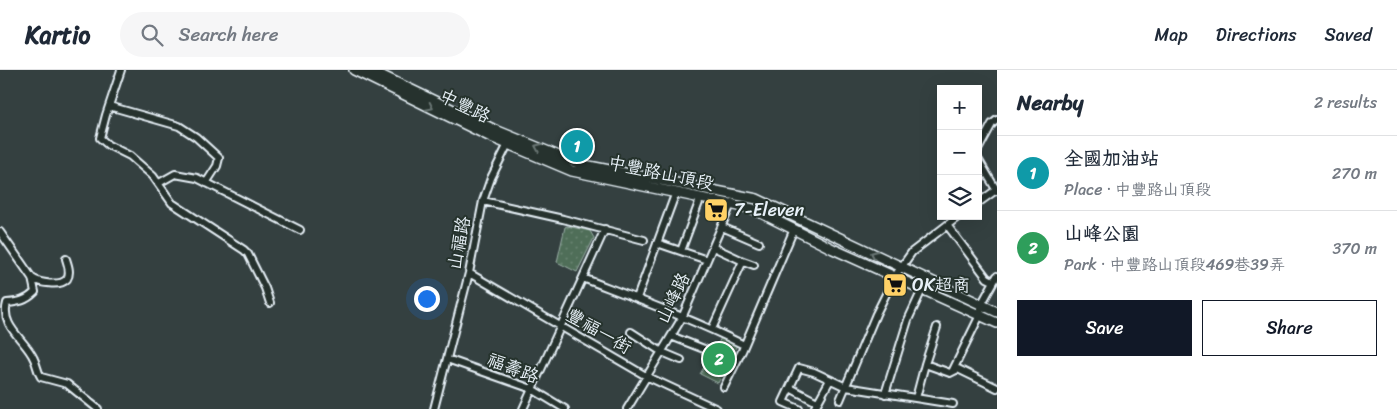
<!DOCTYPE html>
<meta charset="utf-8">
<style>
body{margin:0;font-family:Sriracha,"LXGW WenKai TC",sans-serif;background:#f6f6f7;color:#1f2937}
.controls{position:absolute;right:15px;top:15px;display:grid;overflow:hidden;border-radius:0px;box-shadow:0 5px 20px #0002}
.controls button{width:45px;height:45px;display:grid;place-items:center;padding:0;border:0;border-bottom:1px solid #e0e1e3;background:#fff;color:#1f2937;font:25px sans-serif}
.you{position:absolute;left:426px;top:228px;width:18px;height:18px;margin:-12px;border:4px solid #fff;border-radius:50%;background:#1a73e8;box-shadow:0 0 0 8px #1a73e833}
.badge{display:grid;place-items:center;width:32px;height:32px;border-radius:50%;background:#111827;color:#fff;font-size:16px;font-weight:700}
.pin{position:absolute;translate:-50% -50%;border:2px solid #fff;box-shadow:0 1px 5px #0006}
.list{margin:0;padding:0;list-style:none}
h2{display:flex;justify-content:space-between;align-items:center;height:65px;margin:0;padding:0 20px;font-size:21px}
h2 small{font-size:16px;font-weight:400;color:#747a83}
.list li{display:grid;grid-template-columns:32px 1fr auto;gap:15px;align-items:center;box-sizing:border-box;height:75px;padding:0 20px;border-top:1px solid #e0e1e3}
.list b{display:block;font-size:19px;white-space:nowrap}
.list p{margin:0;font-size:16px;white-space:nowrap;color:#747a83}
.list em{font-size:16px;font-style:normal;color:#747a83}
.actions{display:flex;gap:10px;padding:15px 20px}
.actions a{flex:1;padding:11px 0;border:1px solid #111827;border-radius:0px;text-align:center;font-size:18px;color:#111827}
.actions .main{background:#111827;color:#fff}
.icon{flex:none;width:28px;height:28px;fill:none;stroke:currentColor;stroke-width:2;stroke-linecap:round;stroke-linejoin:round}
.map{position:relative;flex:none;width:997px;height:339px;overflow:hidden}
header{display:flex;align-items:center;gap:30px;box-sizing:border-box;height:70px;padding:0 25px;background:#fff;border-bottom:1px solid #e0e1e3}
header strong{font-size:24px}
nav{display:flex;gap:28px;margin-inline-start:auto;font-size:18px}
.search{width:350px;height:45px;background:#f6f6f7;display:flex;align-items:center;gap:12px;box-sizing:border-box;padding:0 18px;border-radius:28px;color:#747a83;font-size:19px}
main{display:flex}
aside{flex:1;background:#fff}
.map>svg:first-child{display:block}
.green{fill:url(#green-dots);stroke:#9cb0a8}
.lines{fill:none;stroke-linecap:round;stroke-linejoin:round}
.minor-casing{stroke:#e8f1f8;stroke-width:10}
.secondary-casing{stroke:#e8f1f8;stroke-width:12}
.minor{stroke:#26332d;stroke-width:6}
.secondary{stroke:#26332d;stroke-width:9}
.oneway{stroke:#6a7674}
.labels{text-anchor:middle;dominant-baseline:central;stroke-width:4;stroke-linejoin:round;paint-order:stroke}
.street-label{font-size:18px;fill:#e8f1f8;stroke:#26332d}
.poi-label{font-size:18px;fill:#e8f1f8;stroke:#26332d;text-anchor:start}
</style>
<header>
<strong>Kartio</strong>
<div class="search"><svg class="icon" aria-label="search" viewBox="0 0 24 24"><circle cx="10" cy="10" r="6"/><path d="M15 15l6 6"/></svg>Search here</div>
<nav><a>Map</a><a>Directions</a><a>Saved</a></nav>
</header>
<main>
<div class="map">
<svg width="997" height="339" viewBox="0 0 997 339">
<defs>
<pattern id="green-dots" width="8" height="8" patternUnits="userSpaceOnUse" patternTransform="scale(1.25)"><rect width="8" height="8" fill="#4f6e58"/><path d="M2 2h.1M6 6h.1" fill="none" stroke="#688371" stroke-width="1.8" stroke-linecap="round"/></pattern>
</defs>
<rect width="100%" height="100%" fill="#344040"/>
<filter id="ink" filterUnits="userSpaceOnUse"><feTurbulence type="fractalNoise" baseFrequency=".02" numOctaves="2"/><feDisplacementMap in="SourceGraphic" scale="10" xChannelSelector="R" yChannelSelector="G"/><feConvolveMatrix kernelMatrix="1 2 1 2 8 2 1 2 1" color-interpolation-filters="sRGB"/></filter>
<g filter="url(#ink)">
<path class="green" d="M567,156L590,161L594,168L577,202L557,192L565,157Z
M721,268L737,275L718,313L700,304Z"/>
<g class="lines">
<defs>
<path id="minor" d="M121,0L106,45L100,68L108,75L130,86L153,106L172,133L244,180L248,184L265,218L270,233
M109,36L179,56L196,67L219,88L217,96L206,113
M978,80L992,54L997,50
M978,89L997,121
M159,113L175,104L197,108L300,160
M483,131L563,149L644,170
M978,133L996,120
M947,155L987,208L993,211
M722,157L759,173
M0,162L32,208C39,213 60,217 67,209C71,203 68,195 66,189
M657,173L707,190
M713,177L743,191L754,195
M681,181L701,127
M469,203L646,306L717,339
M32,208L35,222C26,231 19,232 7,233C0,257 26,270 34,289C37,295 37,301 41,307L67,314L98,339
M583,208C637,229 692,249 744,275
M637,228L676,122
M712,259L743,191
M631,262L662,282L681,290
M671,266L709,281
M447,289L532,319L565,339
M925,294L950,303L958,299L997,318
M952,302L980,245L981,235L997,206
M724,317L742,281L794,159
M790,318L817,332
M885,324L908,250L927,209
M916,328L925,294L937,257
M840,330L876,244L895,206L912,182L959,146
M434,339L469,203L483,131L491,108L508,74
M523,339L605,159
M627,339L682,248L732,132
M799,339L783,332L799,298L814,302L846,317L953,334
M814,339L830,310"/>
<path id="secondary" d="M354,0L491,67L572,101L753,139L833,179L997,253
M370,0L493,59L566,89L584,95L757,129L997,242"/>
</defs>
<use href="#minor" class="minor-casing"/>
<use href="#secondary" class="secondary-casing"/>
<use href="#minor" class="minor"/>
<use href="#secondary" class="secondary"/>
</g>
<defs><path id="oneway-chevron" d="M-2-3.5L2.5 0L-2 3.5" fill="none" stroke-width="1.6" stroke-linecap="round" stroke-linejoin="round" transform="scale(1.25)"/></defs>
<g class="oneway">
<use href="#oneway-chevron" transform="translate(430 37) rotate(26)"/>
<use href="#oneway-chevron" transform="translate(538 77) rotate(-157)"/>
<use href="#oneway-chevron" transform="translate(874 184) rotate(-155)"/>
</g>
</g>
<defs>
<symbol id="supermarket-square" viewBox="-11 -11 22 22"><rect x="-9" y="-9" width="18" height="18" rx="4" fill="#ffd166" stroke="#26332d"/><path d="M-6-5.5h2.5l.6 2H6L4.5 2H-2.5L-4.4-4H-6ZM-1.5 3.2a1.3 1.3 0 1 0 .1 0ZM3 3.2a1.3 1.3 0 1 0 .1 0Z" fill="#111"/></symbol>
</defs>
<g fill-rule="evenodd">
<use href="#supermarket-square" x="702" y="126" width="28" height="28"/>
<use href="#supermarket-square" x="881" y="201" width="28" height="28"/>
</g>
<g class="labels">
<g class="street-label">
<text transform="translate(465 36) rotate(26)">中豐路</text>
<text transform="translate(661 103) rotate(12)">中豐路山頂段</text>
<text transform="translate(459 173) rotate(-79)">山福路</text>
<text transform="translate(673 228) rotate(-64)">山峰路</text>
<text transform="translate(599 261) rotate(30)">豐福一街</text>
<text transform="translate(513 298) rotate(21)">福壽路</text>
</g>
<g class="poi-label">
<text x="734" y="140">7-Eleven</text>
<text x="912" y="215">OK超商</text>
</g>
</g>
</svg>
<div class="controls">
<button>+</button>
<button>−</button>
<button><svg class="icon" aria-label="layers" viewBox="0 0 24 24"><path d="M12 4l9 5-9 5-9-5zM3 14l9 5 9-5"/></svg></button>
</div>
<div class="you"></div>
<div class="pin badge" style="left:577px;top:76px;background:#0f9aa8">1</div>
<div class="pin badge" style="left:719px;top:289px;background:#2e9e5b">2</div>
</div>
<aside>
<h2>Nearby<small>2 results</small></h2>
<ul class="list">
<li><span class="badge" style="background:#0f9aa8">1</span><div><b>全國加油站</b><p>Place · 中豐路山頂段</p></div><em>270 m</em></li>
<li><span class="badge" style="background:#2e9e5b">2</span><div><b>山峰公園</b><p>Park · 中豐路山頂段469巷39弄</p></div><em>370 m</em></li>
</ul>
<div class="actions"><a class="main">Save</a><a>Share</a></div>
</aside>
</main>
